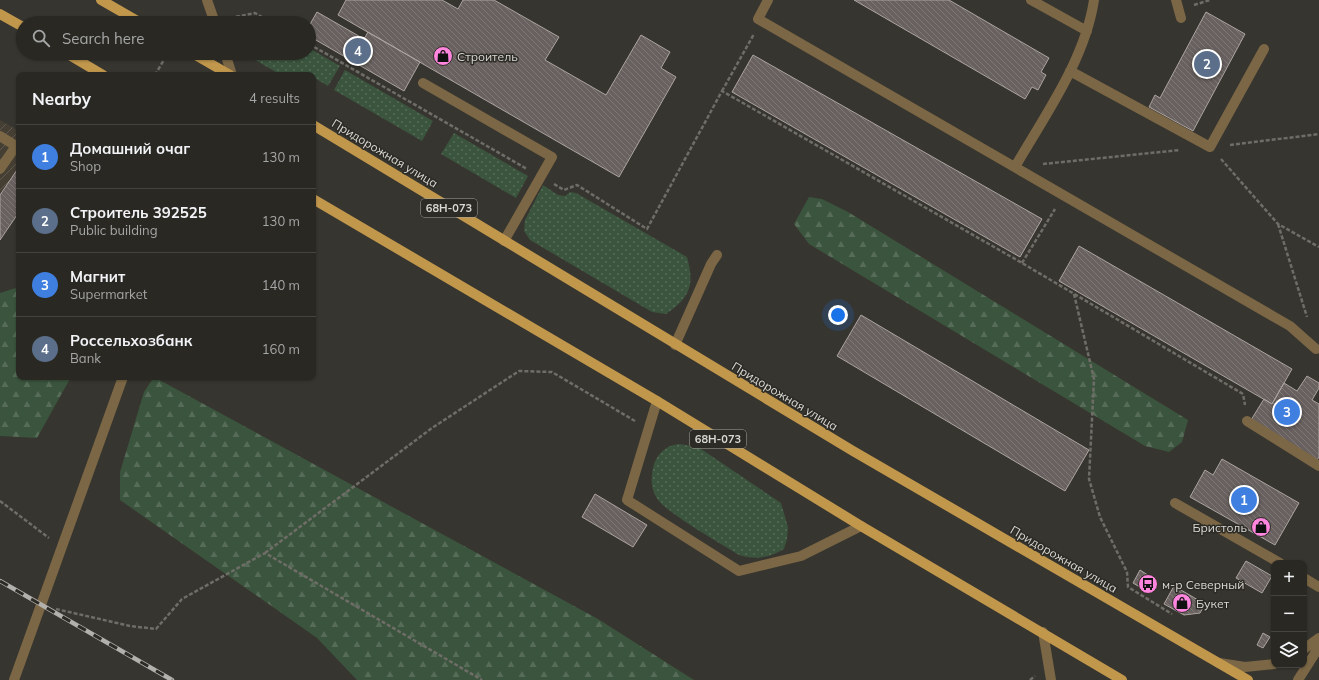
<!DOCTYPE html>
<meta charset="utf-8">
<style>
body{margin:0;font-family:Mulish,sans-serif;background:#31302b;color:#f1f3f6}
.controls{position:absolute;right:12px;bottom:12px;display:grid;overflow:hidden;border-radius:8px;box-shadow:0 1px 3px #0004}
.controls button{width:36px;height:36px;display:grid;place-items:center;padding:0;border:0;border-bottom:1px solid #454441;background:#292823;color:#f1f3f6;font:20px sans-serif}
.you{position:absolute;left:838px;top:315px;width:14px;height:14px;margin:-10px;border:3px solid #fff;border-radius:50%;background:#1a73e8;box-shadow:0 0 0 6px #1a73e833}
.badge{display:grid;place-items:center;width:26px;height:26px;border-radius:50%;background:#bca0f2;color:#fff;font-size:13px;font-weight:700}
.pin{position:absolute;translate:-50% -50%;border:2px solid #fff;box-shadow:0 1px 4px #0006}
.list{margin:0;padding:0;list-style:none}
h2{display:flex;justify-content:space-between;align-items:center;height:52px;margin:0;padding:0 16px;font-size:17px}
h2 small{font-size:13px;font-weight:400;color:#a5a6a6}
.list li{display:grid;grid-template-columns:26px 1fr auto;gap:12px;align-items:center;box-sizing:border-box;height:64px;padding:0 16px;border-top:1px solid #454441}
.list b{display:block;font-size:15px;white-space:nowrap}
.list p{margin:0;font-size:13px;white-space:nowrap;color:#a5a6a6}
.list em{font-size:13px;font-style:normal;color:#a5a6a6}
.icon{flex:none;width:22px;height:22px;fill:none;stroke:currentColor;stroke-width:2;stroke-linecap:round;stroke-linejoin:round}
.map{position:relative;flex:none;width:1319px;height:680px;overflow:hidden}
.search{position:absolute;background:#292823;box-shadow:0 1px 3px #0004;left:16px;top:16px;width:300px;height:44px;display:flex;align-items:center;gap:10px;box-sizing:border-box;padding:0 14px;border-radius:22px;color:#a5a6a6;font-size:15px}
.panel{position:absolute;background:#292823;box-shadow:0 1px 3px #0004;left:16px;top:72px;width:300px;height:308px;border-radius:8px}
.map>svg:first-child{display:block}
.industrial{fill:url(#industrial-furrows)}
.grass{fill:url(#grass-dots)}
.forest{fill:url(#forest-firs)}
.building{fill:url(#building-back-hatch);stroke:#aca4a1}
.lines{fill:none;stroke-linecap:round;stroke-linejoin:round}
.path{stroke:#6f6d67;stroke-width:2.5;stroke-dasharray:4 2;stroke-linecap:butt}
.service{stroke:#7b6745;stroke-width:10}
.minor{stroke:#7b6745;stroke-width:10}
.tertiary{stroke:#7b6745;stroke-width:10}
.primary{stroke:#c1974c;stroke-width:10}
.rail-casing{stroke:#b3b1ad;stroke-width:4.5}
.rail{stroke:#2d2b25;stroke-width:3;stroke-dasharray:9;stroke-linecap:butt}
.labels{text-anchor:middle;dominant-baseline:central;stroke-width:3;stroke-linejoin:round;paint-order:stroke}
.shield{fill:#2d2b25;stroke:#a6a4a0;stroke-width:1}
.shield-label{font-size:11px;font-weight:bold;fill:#dad8d4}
.poi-label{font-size:12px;fill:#dad8d4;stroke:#2d2b25;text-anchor:start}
.street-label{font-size:12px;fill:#dad8d4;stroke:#2d2b25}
</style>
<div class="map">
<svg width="1319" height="680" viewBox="0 0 1319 680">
<defs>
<pattern id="industrial-furrows" width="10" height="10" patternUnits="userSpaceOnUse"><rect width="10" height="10" fill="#443e33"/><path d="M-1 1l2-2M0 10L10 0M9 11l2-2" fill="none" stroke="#5e5950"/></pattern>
<pattern id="grass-dots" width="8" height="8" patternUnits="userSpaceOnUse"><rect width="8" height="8" fill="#3a543d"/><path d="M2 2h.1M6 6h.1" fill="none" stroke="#566c58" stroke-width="1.8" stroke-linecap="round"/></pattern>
<pattern id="forest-firs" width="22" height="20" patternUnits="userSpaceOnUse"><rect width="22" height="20" fill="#3a543d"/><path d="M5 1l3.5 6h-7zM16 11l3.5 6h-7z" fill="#566c58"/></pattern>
<pattern id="building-back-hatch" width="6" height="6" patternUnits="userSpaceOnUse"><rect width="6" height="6" fill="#68615f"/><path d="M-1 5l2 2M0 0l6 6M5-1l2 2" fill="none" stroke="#7d7775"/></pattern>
</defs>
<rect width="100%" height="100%" fill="#37352f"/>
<path class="industrial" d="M0,120L19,131V212L0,240Z"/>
<path class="grass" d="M309,48L340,66L328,86L313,77V75H281L243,53H309Z
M345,70L433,121L422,141L334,90Z
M454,133L528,176L516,198L441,154Z
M543,185L558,195L565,196L570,192L576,193L687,257C695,286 690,297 666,314L652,312L530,240L524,231L525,220Z
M679,444L698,447L781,503L788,527L787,539L784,549C769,558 756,560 739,555C722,544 664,512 656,497C650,486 651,475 654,464C658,452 668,445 679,444Z"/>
<path class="forest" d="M809,197L822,199L848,212L1188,420L1182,442L1169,452L1145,446L809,244L794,224Z
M19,287V377H71L37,438L0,436V293Z
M154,377L598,619L694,680H357L317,638L120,500V472L144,392Z"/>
<path class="building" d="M346,0H442L458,9L463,0H494L559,37L545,60L606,95L641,35L670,52L661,68L676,77L619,177L338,15Z
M854,0H949L1049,58L1041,72L1046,75L1038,90L1032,87L1025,99Z
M317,12L364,39L368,32L420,62L404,91L309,36V26Z
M1206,12L1245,34L1193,131L1149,107L1155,95L1160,98Z
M753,55L1042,219L1020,257L732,92Z
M19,167V212L0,240V195Z
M1079,246L1292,369L1272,404L1059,281Z
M861,315L1089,450L1065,491L837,356Z
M1307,376L1319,383V388L1312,400L1319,404V457L1317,460L1251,420L1264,399L1272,404L1284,383L1297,391Z
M1222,459L1299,503L1275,545L1190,497L1205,470L1213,475Z
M595,494L647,525L633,547L582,517Z
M1246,561L1272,576L1262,593L1236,578Z
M1140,570L1157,581L1150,593L1133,583Z
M1174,586L1205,604L1200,613L1184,615L1164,604Z
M1263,633L1270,637L1263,648L1257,645Z"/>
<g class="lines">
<path class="path" d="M1194,5L1210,0
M230,18L255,13L272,23
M309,44L527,169
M155,75L168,53
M722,91L754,34
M1230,145L1319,134
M1221,159L1278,224L1319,247
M1043,164L1180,150
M554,184L564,190L577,185L647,229L722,91L1022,263L1243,394L1245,405
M1278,224L1307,317
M1022,263L1055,209
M1074,294L1094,379L1089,479L1100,517L1127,572L1128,587L1172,614
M0,501L49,538
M265,553L432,428L519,371L552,372L635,421
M56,609L130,626L156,629L182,599L265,553L482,680
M1030,680L1035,676"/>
<path class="service" d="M768,0L758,19L1290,326L1316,349
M1031,0L1087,31
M1176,0L1181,18
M1070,71L1210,147L1264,49
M423,83L552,157L504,241
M0,136L16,146L0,169
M1015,167C1045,115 1085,60 1094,0
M675,345L711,264L717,255
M657,401L627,500L739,571L801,556L861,526
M1247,421L1319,466
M1175,503L1280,563
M1304,578L1319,587
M1043,632L1051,680"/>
<path class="minor" d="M207,0L215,23
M225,53L232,75
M1304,649L1319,638
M1219,663L1245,667L1274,664
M1298,680L1319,647"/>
<path class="tertiary" d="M14,680L123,377"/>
<path class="primary" d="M101,0L141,23
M0,14L23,27
M66,53L103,75
M192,53L230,75
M313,125L853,451L1248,680
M313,199L657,401L861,526L1122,680"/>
<defs>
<path id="rail" d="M0,581L172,680"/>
</defs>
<use href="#rail" class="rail-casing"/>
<use href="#rail" class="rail"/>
</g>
<defs>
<symbol id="shop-disc" viewBox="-11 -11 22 22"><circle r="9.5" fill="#ff85de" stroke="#2d2b25"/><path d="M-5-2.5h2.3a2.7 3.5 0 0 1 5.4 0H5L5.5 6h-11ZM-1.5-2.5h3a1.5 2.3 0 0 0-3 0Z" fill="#111"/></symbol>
<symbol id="bus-disc" viewBox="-11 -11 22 22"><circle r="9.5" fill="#ff85de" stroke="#2d2b25"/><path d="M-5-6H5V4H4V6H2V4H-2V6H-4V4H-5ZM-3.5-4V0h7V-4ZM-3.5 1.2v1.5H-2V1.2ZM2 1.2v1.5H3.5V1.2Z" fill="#111"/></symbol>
</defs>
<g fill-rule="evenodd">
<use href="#shop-disc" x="432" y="45" width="22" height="22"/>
<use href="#shop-disc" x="1250" y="516" width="22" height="22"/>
<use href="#bus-disc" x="1137" y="573" width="22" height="22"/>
<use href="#shop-disc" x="1171" y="592" width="22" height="22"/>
</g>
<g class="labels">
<g class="shield">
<rect x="421" y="199" width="56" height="18" rx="3"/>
<rect x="690" y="430" width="56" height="18" rx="3"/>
</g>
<g class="shield-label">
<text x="449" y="208">68Н-073</text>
<text x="718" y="439">68Н-073</text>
</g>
<g class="poi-label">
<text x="457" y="56">Строитель</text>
<text x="1247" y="527" text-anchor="end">Бристоль</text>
<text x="1162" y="584">м-р Северный</text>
<text x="1196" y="603">Букет</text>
</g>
<g class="street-label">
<text transform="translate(385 153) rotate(31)">Придорожная улица</text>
<text transform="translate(785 396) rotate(31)">Придорожная улица</text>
<text transform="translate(1064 559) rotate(30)">Придорожная улица</text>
</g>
</g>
</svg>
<div class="controls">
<button>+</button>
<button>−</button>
<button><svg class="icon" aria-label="layers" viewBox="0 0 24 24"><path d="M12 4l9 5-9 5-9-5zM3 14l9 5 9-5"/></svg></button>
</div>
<div class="you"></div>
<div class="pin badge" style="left:1244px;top:500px;background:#3f7fe0">1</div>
<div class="pin badge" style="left:1207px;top:64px;background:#5c6f8a">2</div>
<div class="pin badge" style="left:1287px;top:412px;background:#3f7fe0">3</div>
<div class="pin badge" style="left:358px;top:51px;background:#5c6f8a">4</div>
<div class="search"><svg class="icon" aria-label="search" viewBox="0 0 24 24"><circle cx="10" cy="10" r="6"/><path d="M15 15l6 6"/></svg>Search here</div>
<section class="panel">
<h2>Nearby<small>4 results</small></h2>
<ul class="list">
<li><span class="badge" style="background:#3f7fe0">1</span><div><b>Домашний очаг</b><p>Shop</p></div><em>130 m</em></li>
<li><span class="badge" style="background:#5c6f8a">2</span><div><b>Строитель 392525</b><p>Public building</p></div><em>130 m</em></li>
<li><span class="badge" style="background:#3f7fe0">3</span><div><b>Магнит</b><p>Supermarket</p></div><em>140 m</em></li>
<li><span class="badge" style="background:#5c6f8a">4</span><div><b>Россельхозбанк</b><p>Bank</p></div><em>160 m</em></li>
</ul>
</section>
</div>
